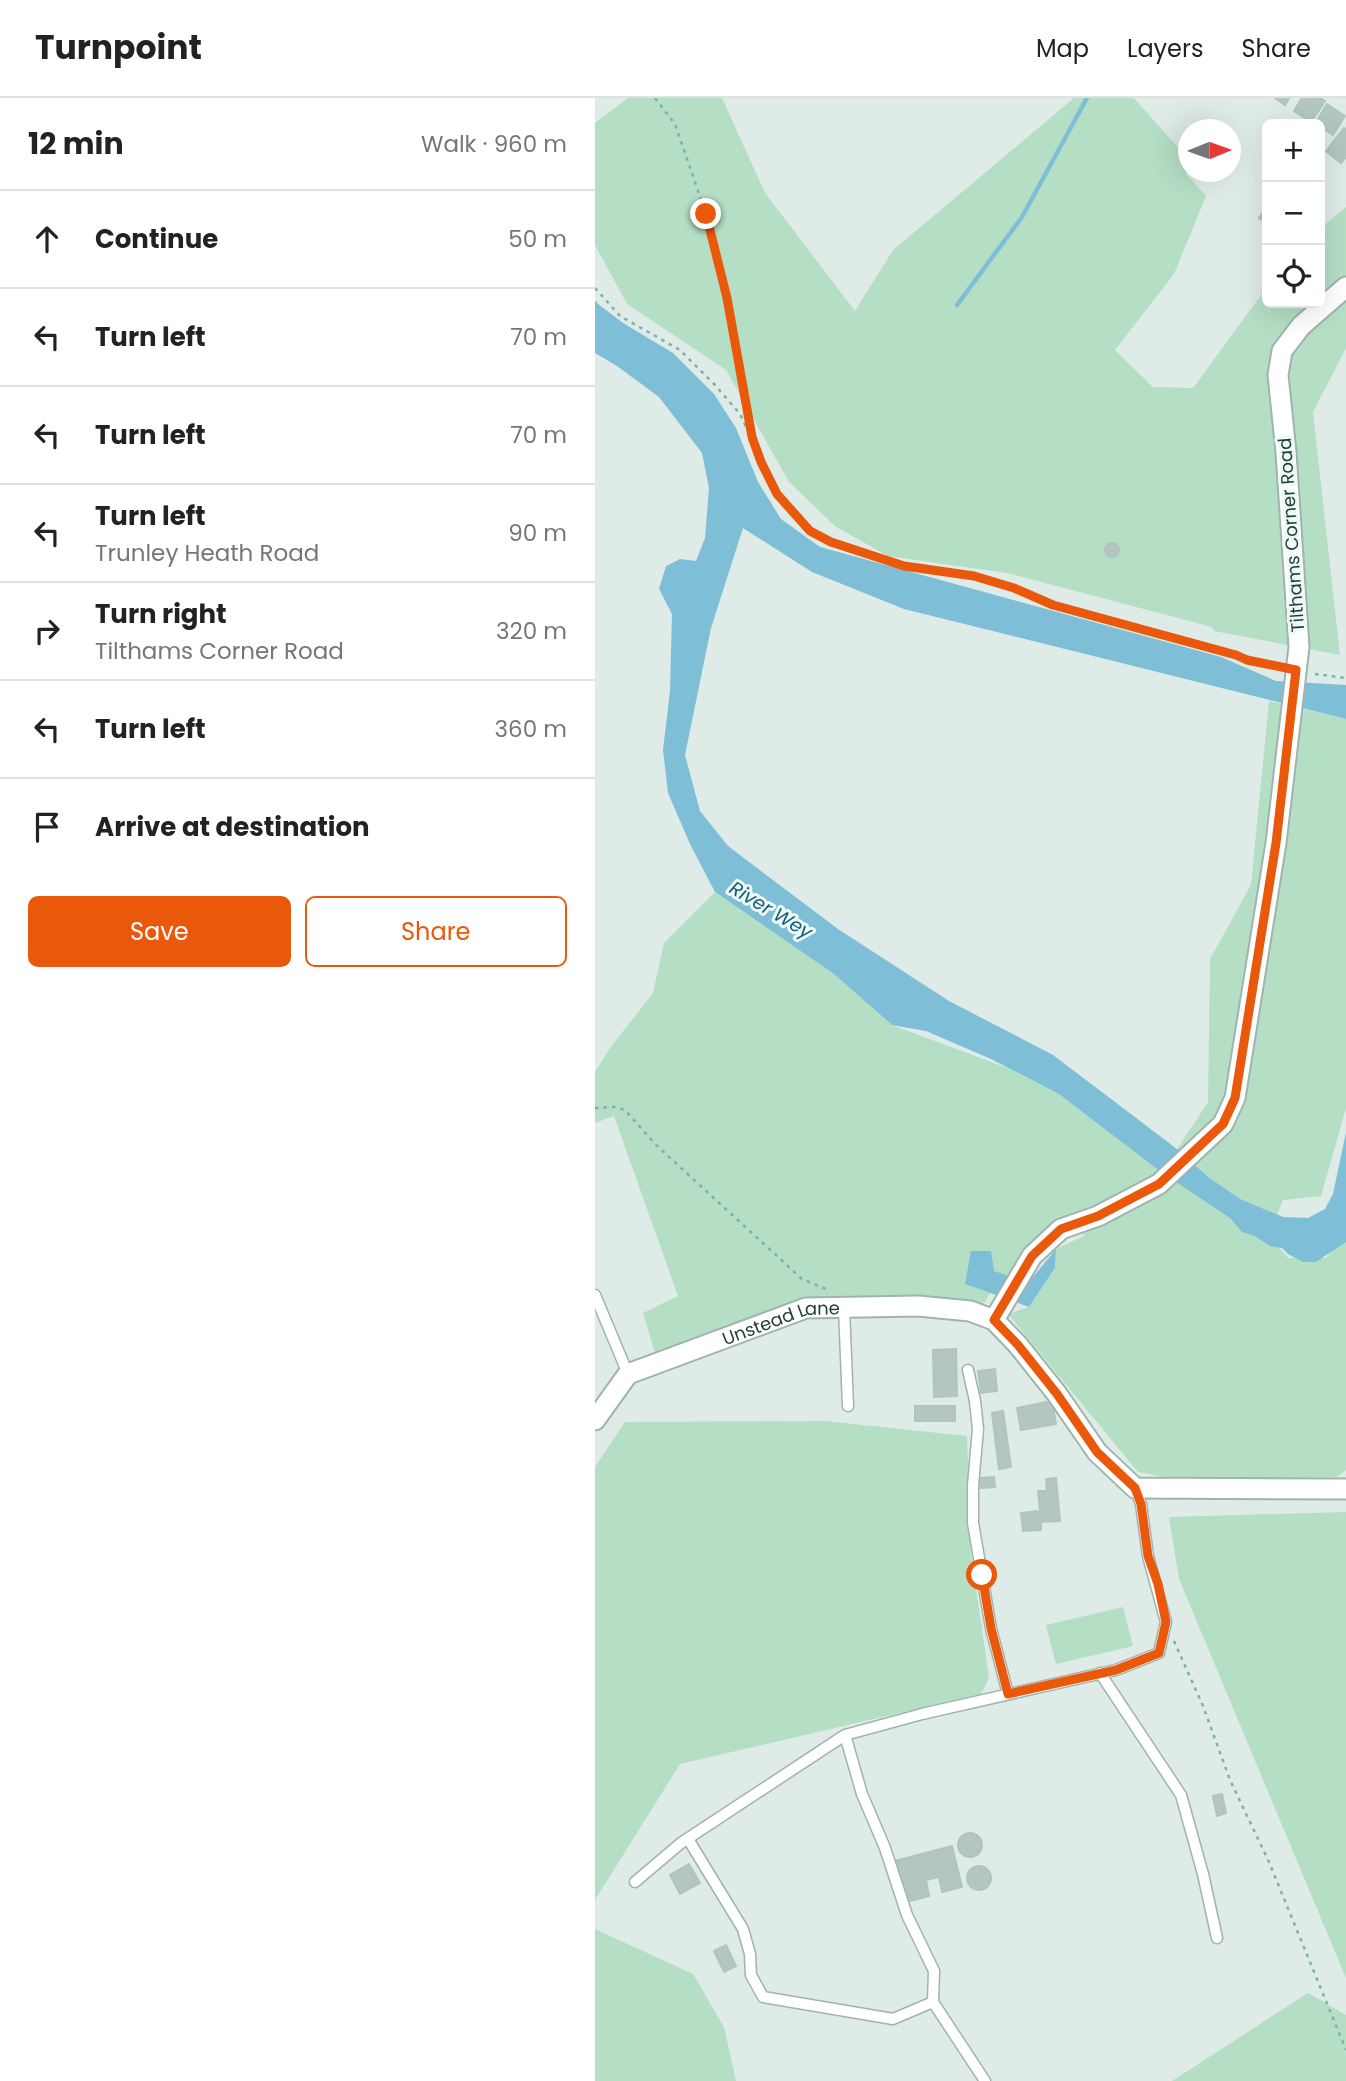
<!DOCTYPE html>
<meta charset="utf-8">
<style>
body{margin:0;font-family:Poppins,sans-serif;background:#f2f2f2;color:#222}
.controls{position:absolute;right:21px;top:21px;display:grid;overflow:hidden;border-radius:10px;box-shadow:0 7px 28px #0002}
.controls button{width:63px;height:63px;display:grid;place-items:center;padding:0;border:0;border-bottom:2px solid #e0e0e0;background:#fff;color:#222;font:35px sans-serif}
.compass{position:absolute;left:583px;top:21px;width:63px;height:63px;border-radius:50%;background:#fff;box-shadow:0 7px 28px #0002;rotate:89deg}
.stop{position:absolute;width:21px;height:21px;margin:-16px;border:5px solid #ea580c;border-radius:50%;background:#fff}
.stop.end{background:#ea580c;border-color:#fff;box-shadow:0 2px 7px #0008}
.list{margin:0;padding:0;list-style:none}
h2{display:flex;justify-content:space-between;align-items:center;height:91px;margin:0;padding:0 28px;font-size:30px}
h2 small{font-size:23px;font-weight:400;color:#767676}
.list li{display:grid;grid-template-columns:46px 1fr auto;gap:21px;align-items:center;box-sizing:border-box;height:98px;padding:0 28px;border-top:2px solid #e0e0e0}
.list b{display:block;font-size:26px;white-space:nowrap}
.list p{margin:0;font-size:23px;white-space:nowrap;color:#767676}
.list em{font-size:23px;font-style:normal;color:#767676}
.actions{display:flex;gap:14px;padding:21px 28px}
.actions a{flex:1;padding:16px 0;border:2px solid #ea580c;border-radius:10px;text-align:center;font-size:24px;color:#ea580c}
.actions .main{background:#ea580c;color:#fff}
.icon{flex:none;width:38px;height:38px;fill:none;stroke:currentColor;stroke-width:2;stroke-linecap:round;stroke-linejoin:round}
.map{position:relative;flex:none;width:751px;height:1983px;overflow:hidden}
header{display:flex;align-items:center;gap:42px;box-sizing:border-box;height:98px;padding:0 35px;background:#fff;border-bottom:2px solid #e0e0e0}
header strong{font-size:33px}
nav{display:flex;gap:38px;margin-inline-start:auto;font-size:24px}
main{display:flex}
aside{flex:1;background:#fff}
.map>svg:first-child{display:block}
.green{fill:#b4dfc5}
.water{fill:#7fbed7}
.lines{fill:none;stroke-linecap:round;stroke-linejoin:round}
.stream{stroke:#7fbed7;stroke-width:4.5}
.building{fill:#b3c6c0;stroke:#b0c5bf;stroke-width:2}
.service-casing{stroke:#a0b3af;stroke-width:13}
.minor-casing{stroke:#a0b3af;stroke-width:23}
.path{stroke:#7ab3a8;stroke-width:2.5;stroke-dasharray:3.5 5;stroke-linecap:butt}
.service{stroke:#fff;stroke-width:10}
.minor{stroke:#fff;stroke-width:19}
.route{stroke:#ea580c;stroke-width:9}
.labels{text-anchor:middle;dominant-baseline:central;stroke-width:6;stroke-linejoin:round;paint-order:stroke}
.street-label{font-size:18px;fill:#1d3d38;stroke:#eef8f4}
.water-label{font-size:19px;font-style:italic;fill:#125e7e;stroke:#eef8f4}
</style>
<header>
<strong>Turnpoint</strong>
<nav><a>Map</a><a>Layers</a><a>Share</a></nav>
</header>
<main>
<aside>
<h2>12 min<small>Walk · 960 m</small></h2>
<ul class="list">
<li><svg class="icon" aria-label="ahead" viewBox="0 0 24 24"><path d="M12 20V5M6 11l6-6 6 6"/></svg><div><b>Continue</b></div><em>50 m</em></li>
<li><svg class="icon" aria-label="left" viewBox="0 0 24 24"><path d="M17 20v-9H6M10 6l-5 5 5 5"/></svg><div><b>Turn left</b></div><em>70 m</em></li>
<li><svg class="icon" aria-label="left" viewBox="0 0 24 24"><path d="M17 20v-9H6M10 6l-5 5 5 5"/></svg><div><b>Turn left</b></div><em>70 m</em></li>
<li><svg class="icon" aria-label="left" viewBox="0 0 24 24"><path d="M17 20v-9H6M10 6l-5 5 5 5"/></svg><div><b>Turn left</b><p>Trunley Heath Road</p></div><em>90 m</em></li>
<li><svg class="icon" aria-label="right" viewBox="0 0 24 24"><path d="M7 20v-9h11M14 6l5 5-5 5"/></svg><div><b>Turn right</b><p>Tilthams Corner Road</p></div><em>320 m</em></li>
<li><svg class="icon" aria-label="left" viewBox="0 0 24 24"><path d="M17 20v-9H6M10 6l-5 5 5 5"/></svg><div><b>Turn left</b></div><em>360 m</em></li>
<li><svg class="icon" aria-label="arrive" viewBox="0 0 24 24"><path d="M6 21V4h12l-3 4 3 4H6"/></svg><div><b>Arrive at destination</b></div></li>
</ul>
<div class="actions"><a class="main">Save</a><a>Share</a></div>
</aside>
<div class="map">
<svg width="751" height="1983" viewBox="0 0 751 1983">
<rect width="100%" height="100%" fill="#deebe7"/>
<path class="green" d="M33,0H127L170,95L260,213L298,152L479,0H539L593,61V72L591,76L611,98L579,176L520,252L558,289L598,290L672,189V205H725V131L751,109V250L718,314L745,557L619,533L617,529L412,475L293,458L241,429L194,384L131,272L32,206L0,147V25Z
M674,603L751,621V1010L726,1098L688,1102L674,1137L693,1160H731L751,1135V1372L742,1379L580,1381L543,1374L413,1216L434,1209L460,1170L461,1151L489,1138L488,1110L483,1122L445,1136L415,1178L399,1173L370,1186L395,1195L386,1211L349,1200L200,1206L61,1258L48,1215L83,1198L19,1018L0,1025V974L15,950L58,895L69,845L120,794L239,876L297,927L415,971L464,996L518,1037L591,1083L582,1051L613,1004L615,861L656,787Z
M230,1323L372,1338L376,1455L394,1580L386,1596L85,1666L0,1802V1369L30,1324Z
M751,1414V1880L584,1481L574,1419Z
M528,1509L538,1548L461,1566L451,1527Z
M0,1831L98,1876L129,1929L141,1983H0Z
M713,1895L751,1917V1983H577Z"/>
<path class="water" d="M0,202L3,206L28,225L78,255L119,296L141,330L163,384L186,421L225,449L626,559L681,583L751,587V621L309,511L217,474L148,430L116,530L90,657L105,713L133,748L243,831L354,903L458,957L582,1051L613,1079L645,1101L688,1119L713,1120L730,1111L738,1096L751,1034V1144L721,1164H708L693,1156L687,1150L675,1148L660,1138L647,1134L635,1120L566,1074L464,996L396,961L331,933L297,927L239,876L120,794L95,746L73,695L68,652L75,593L77,516L64,491L71,468L85,461L101,463L110,440L114,390L107,355L64,299L22,268L0,255Z
M461,1151L460,1170L434,1209L370,1186L376,1153H396L399,1173L415,1178L429,1190Z"/>
<g class="lines">
<path class="stream" d="M362,207L427,119L492,0"/>
</g>
<path class="building" d="M680,0H694L690,7Z
M707,0H725L730,3L716,24L699,13Z
M732,6L750,18L738,37L725,29V26H720Z
M749,30L751,32V59L746,65L731,53Z
M672,109V126L664,120Z
M510 452a7 7 0 1 1 14 0a7 7 0 1 1-14 0Z
M361,1251L362,1298L339,1299L338,1252Z
M400,1271L402,1293L386,1295L383,1273Z
M457,1303L461,1326L426,1332L422,1310Z
M320,1308H360V1323H320Z
M408,1313L416,1369L404,1371L397,1315Z
M399,1379L400,1389L386,1390L385,1380Z
M461,1380L465,1423L446,1424V1432L428,1433L426,1415L445,1413L443,1393H452L451,1381Z
M627,1696L631,1715L622,1718L618,1698Z
M363 1747a12 12 0 1 1 24 0a12 12 0 1 1-24 0Z
M357,1748L367,1789L347,1794L344,1779L331,1782L334,1798L311,1804L300,1763Z
M94,1766L105,1785L85,1796L75,1777Z
M372 1780a12 12 0 1 1 24 0a12 12 0 1 1-24 0Z
M131,1847L141,1868L129,1874L119,1853Z"/>
<g class="lines">
<defs>
<path id="service" d="M0,1197L33,1276
M249,1210L253,1308
M373,1272L380,1303L383,1331L378,1387V1425L396,1530L413,1596
M505,1575L586,1697L608,1776L622,1840
M93,1741L148,1831L155,1856L156,1877L168,1899L298,1921L338,1904L339,1873L312,1817L290,1750L267,1696L250,1637L327,1616L521,1572L564,1555L571,1524L553,1458L546,1406L540,1390
M40,1784L86,1745L250,1637
M338,1904L390,1983"/>
<g id="minor">
<path d="M399,1222L437,1158L466,1131L503,1118L564,1086L628,1026L640,1000L681,745L704,549L691,354L683,277L687,253L706,228L751,189"/>
<path id="s1" d="M0,1322L33,1276L211,1210L323,1208L375,1213L399,1222L423,1247L462,1296L502,1354L540,1390L751,1391"/>
</g>
</defs>
<use href="#service" class="service-casing"/>
<use href="#minor" class="minor-casing"/>
<path class="path" d="M60,0L80,26L111,116L132,200L156,333
M0,190L25,218L85,252L120,287L145,316L182,396L215,434L236,444L309,469L340,471L379,478L419,490L458,507L641,557L651,562L686,570
M720,576L751,580
M0,1010L19,1009L30,1012L60,1046L207,1181L231,1191
M579,1543L608,1608L635,1682L674,1764L751,1952"/>
<use href="#service" class="service"/>
<use href="#minor" class="minor"/>
</g>
<g class="lines">
<path class="route" d="M111,116L132,200L157,339L166,364L182,396L215,433L236,444L309,468L379,478L419,490L458,507L641,557L652,562L701,572L681,745L640,1000L628,1026L564,1086L503,1118L466,1131L437,1158L399,1222L423,1247L462,1296L502,1354L540,1390L546,1406L553,1458L563,1486L571,1524L564,1555L521,1572L413,1596L396,1530L387,1477"/>
</g>
<g class="labels">
<g class="street-label">
<text transform="translate(696 437) rotate(-94)">Tilthams Corner Road</text>
<text stroke="none"><textPath href="#s1" startOffset="219">Unstead Lane</textPath></text>
</g>
<g class="water-label">
<text transform="translate(176 812) rotate(31)">River Wey</text>
</g>
</g>
</svg>
<div class="controls">
<button>+</button>
<button>−</button>
<button><svg class="icon" aria-label="locate" viewBox="0 0 24 24"><circle cx="12" cy="12" r="6"/><path d="M12 2v4M12 18v4M2 12h4M18 12h4"/></svg></button>
</div>
<svg class="compass" viewBox="-18 -18 36 36"><path d="M0-13l5 13h-10z" fill="#e53935"/><path d="M0 13l5-13h-10z" fill="#767676"/></svg>
<div class="stop" style="left:387px;top:1477px"></div>
<div class="stop end" style="left:111px;top:116px"></div>
</div>
</main>
